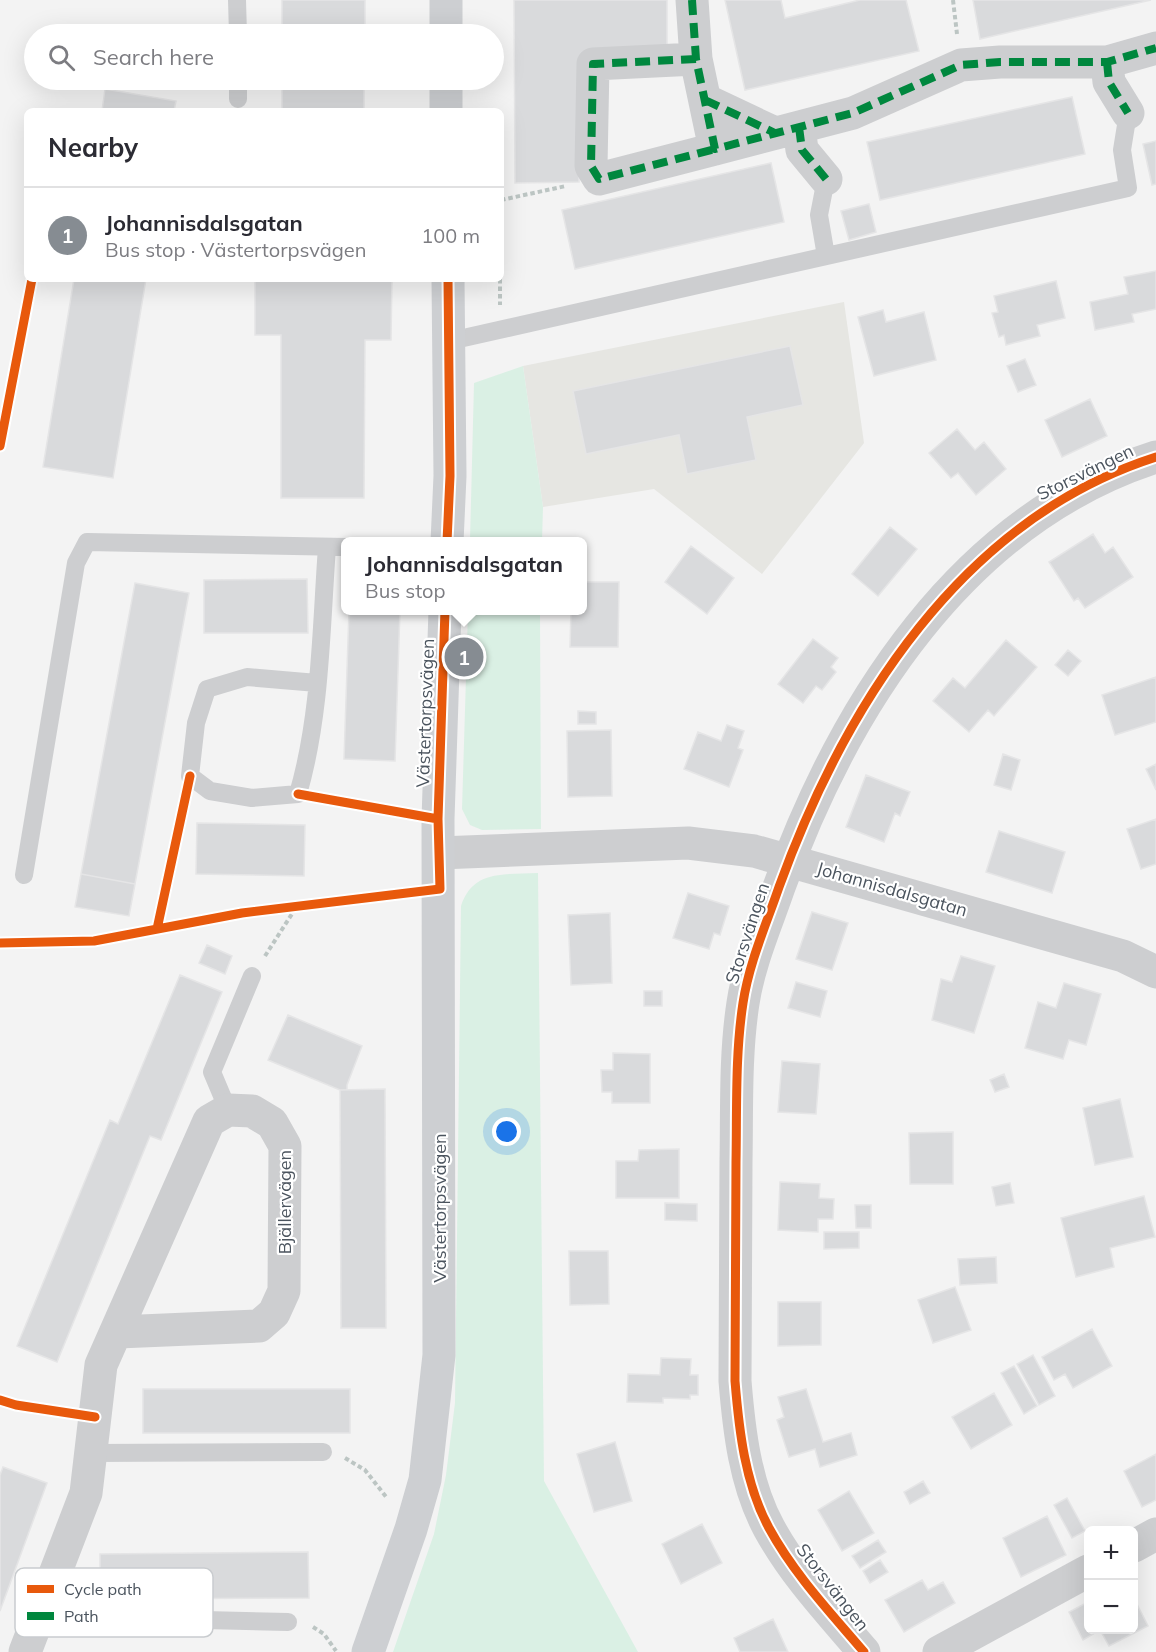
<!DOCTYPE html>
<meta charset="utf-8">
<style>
body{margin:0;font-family:Mulish,sans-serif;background:#f7f7f7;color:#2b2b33}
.controls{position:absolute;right:18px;bottom:18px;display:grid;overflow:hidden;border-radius:9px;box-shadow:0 6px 24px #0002}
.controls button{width:54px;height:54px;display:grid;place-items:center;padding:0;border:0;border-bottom:2px solid #e1e1e2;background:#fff;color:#2b2b33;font:30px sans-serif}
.you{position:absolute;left:507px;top:1132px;width:21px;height:21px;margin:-15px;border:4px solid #fff;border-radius:50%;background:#1a73e8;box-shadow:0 0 0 9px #1a73e833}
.badge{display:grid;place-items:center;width:39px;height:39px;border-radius:50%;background:#868c92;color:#fff;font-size:20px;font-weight:700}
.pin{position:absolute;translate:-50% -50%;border:3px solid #fff;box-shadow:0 2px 6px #0006}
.popup{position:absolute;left:341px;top:537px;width:246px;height:78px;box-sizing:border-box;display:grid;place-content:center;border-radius:9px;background:#fff;filter:drop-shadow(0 2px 4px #0005);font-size:20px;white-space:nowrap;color:#7c7c81}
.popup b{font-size:22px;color:#2b2b33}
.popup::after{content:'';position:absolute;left:50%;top:100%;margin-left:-12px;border:12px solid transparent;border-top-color:#fff}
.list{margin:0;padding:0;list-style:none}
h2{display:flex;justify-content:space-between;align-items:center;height:78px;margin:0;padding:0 24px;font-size:26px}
h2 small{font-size:20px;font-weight:400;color:#7c7c81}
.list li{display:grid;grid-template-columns:39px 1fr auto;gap:18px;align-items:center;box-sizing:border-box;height:96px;padding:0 24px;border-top:2px solid #e1e1e2}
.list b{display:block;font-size:22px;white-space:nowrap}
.list p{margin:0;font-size:20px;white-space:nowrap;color:#7c7c81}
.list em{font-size:20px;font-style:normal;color:#7c7c81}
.icon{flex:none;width:33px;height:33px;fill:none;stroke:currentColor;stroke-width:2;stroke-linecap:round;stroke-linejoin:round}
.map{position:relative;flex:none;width:1156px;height:1652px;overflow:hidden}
.search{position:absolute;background:#fff;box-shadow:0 6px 24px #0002;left:24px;top:24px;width:480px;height:66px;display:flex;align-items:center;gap:15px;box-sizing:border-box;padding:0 21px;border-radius:33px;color:#7c7c81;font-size:22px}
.panel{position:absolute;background:#fff;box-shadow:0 6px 24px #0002;left:24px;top:108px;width:480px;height:174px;border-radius:9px}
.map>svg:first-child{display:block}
.commercial{fill:#e6e6e2}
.green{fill:#daf0e4}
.building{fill:#d9dadc;stroke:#e5e5e6;stroke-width:1.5}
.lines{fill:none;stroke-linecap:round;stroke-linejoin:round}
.path{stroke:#bcc5c3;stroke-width:4;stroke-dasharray:4.5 3;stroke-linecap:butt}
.lane{stroke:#cdced0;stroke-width:18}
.street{stroke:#cdced0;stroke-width:33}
.secondary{stroke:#cdcfd2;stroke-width:33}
.quiet{stroke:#00873e;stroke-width:8;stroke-dasharray:15 8;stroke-linecap:butt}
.cycleway-casing{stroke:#fff;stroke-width:13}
.cycleway{stroke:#e8590c;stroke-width:9}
.labels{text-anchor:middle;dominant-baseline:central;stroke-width:4.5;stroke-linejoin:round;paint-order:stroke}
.street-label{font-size:18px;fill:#4b545e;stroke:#fff}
.key{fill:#fff;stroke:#c9cccf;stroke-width:1.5}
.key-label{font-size:16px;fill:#4b545e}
</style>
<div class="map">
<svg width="1156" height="1652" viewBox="0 0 1156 1652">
<rect width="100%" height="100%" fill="#f3f3f3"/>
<path class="commercial" d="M844,302L864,443L762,574L654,489L543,507L523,366Z"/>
<path class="green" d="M523,366L543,507L542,541H470L474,383Z
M468,611H540L541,829L482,830L470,825L462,809Z
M538,873L544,1481L638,1652H393L434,1534L446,1475L455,1403L461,906C473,869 505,875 538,873Z"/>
<path class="building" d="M282,0H365V34H282Z
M514,0H667V57L579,58V182L515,183Z
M725,0H781L785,18L860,0H906L919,51L745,90Z
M973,0H1151L980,39Z
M282,80H364V111H282Z
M105,89L176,101L174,111H102Z
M1072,97L1085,154L880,200L867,142Z
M1156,141V184L1152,185L1143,144Z
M771,163L784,222L575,269L562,210Z
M869,204L876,232L849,240L841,211Z
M1156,271V309L1132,314L1134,322L1095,330L1090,302L1128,294L1124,277Z
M74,279H146L113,478L43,467Z
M255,279H392L391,340H365L364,498H281V335H255Z
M1056,281L1065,318L1037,325L1040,336L1006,345L1004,335L999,337L992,313L998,312L994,296Z
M883,310L886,322L924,312L936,360L874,376L858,317Z
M790,346L803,405L747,417L756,460L687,474L679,435L586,454L573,391Z
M1025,359L1036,385L1018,392L1007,366Z
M1090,399L1107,436L1062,457L1045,420Z
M957,429L975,450L984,442L1006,469L976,495L958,473L951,478L929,453Z
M890,527L917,549L878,596L852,574Z
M1093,534L1105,553L1113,547L1133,577L1085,608L1078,598L1074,601L1049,562Z
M691,546L734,578L707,614L665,582Z
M307,579L308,633H204V580Z
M582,582H619L618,647H570L571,610H582Z
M135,583L189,593L135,884L81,874Z
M349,610H400L395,761L344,759Z
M813,639L838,658L831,667L836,672L822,690L816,686L803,703L778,684Z
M1006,640L1037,667L994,716L988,710L969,732L933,701L953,678L965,688Z
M1068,650L1081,661L1068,676L1055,665Z
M1156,677V722L1115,735L1102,695Z
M578,711L596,712V724H578Z
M727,725L744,731L738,748L743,750L729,787L684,769L698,732L721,741Z
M611,730L612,796L568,797L567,731Z
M1003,754L1020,760L1011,790L994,785Z
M1156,764V790L1146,769Z
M866,775L910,792L900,816L895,813L884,842L846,827Z
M1156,819V864L1141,869L1127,829Z
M197,823L305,825L304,876L196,874Z
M999,831L1065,852L1052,893L986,872Z
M81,874L135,884L129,916L75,907Z
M688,893L729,906L720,935L714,933L709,949L673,938Z
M812,912L848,923L832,970L796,959Z
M610,913L612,983L571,985L568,915Z
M207,945L232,956L225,974L199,963Z
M961,956L995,966L974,1033L932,1020L941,979L952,982Z
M180,975L222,992L161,1140L150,1136L57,1362L17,1346L110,1120L118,1124Z
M796,982L827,991L820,1017L788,1008Z
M1064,983L1101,994L1086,1045L1069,1040L1063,1059L1025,1048L1038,1002L1056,1008Z
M644,991H662V1006H644Z
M288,1015L362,1046L347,1085V1090H340L268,1060Z
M613,1053L650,1054V1103H612V1092H602L601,1070H613Z
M782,1061L820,1064L816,1114L778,1112Z
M1004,1074L1009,1087L995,1092L990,1080Z
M385,1089L386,1328H341L340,1090Z
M1120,1099L1133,1157L1095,1165L1083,1108Z
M953,1132V1184H910L909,1133Z
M679,1149V1198H616V1161H638L639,1150Z
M780,1182L820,1184L819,1198L834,1199L833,1219H818V1232L778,1230Z
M1010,1183L1014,1203L996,1206L992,1187Z
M1144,1196L1155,1237L1110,1248L1114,1267L1076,1277L1061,1218Z
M665,1203L697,1204V1221L665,1220Z
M855,1205H871V1228H856Z
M824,1232H859V1248L824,1249Z
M569,1251H608L609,1304L570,1305Z
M996,1257L997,1283L960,1285L958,1259Z
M955,1287L971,1330L933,1343L918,1300Z
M778,1302H821V1345L778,1346Z
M1092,1329L1112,1366L1073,1388L1065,1374L1054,1380L1042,1357Z
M1033,1355L1055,1396L1039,1405L1017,1364Z
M661,1358L691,1359L690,1375H698V1395H690V1399L663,1398V1403L627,1402L628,1374L660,1375Z
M1014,1366L1037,1406L1024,1414L1001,1373Z
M143,1389H350V1433H143Z
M806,1389L823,1442L851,1433L857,1455L820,1467L815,1449L789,1457L777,1420L784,1417L778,1397Z
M994,1393L1012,1425L971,1449L952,1417Z
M615,1442L632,1501L594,1512L577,1454Z
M1156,1454V1500L1142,1507L1124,1471Z
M3,1467L47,1483L0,1611V1475Z
M923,1481L930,1493L910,1504L904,1492Z
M849,1491L874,1533L842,1551L818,1510Z
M1067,1498L1085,1531L1072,1538L1054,1505Z
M1047,1516L1066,1555L1021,1577L1003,1538Z
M702,1524L722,1563L681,1584L662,1544Z
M878,1540L886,1552L860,1568L852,1556Z
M308,1552L309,1598L100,1599V1554Z
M880,1560L888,1572L870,1583L863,1571Z
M922,1580L928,1590L943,1582L955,1603L904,1632L885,1600Z
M1134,1598L1148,1626L1109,1646L1100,1630L1083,1640L1069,1612L1088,1602V1630H1134Z
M773,1619L788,1652H740L734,1638Z"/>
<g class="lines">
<path class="path" d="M953,0L957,34
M501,200L566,186
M500,279V305
M265,956L297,906
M345,1458L365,1470L387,1498
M313,1627L324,1634L336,1651"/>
<path class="lane" d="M237,0L238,34
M238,80V99
M826,256L819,215L826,179
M450,341L1128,188L1122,150L1128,113
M317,683L247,677L207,689L196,723L190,776L210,791L252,798L298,794C321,715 321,628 327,547
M24,875L76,563L87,542L346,547
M228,1110L212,1072L252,976
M91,1453L323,1452
M39,1616L288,1622"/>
<path class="street" d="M692,0L696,59L715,149L853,113L961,65L1000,62H1107L1156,48
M696,59L593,64L591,166L599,179L715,149
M1107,62L1109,82L1128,113
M705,100L775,133
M799,127L802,150L826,179
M439,853L688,843L754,851L1123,956L1156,972
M1134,1546L1156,1534
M25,1652L86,1493L101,1365L209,1121L228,1110L252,1111L272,1123L285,1146L284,1291L274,1313L259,1326L118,1332
M864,1652C830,1612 794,1574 769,1528C745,1484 739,1430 735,1381C736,1308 736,1235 736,1162C737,1109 735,1055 743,1003C749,963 766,925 779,887C845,705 962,519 1156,457
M939,1652L1088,1571"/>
<path class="secondary" d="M446,0V34
M446,80V111
M447,542L450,476L448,279
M368,1652L411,1529L425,1480L439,1355L438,819L445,610"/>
<path class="quiet" d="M692,0L696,59L715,149L853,113L961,65L1000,62H1107L1156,48
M696,59L593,64L591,166L599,179L715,149
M1107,62L1109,82L1128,113
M705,100L775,133
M799,127L802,150L826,179"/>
<defs>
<path id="cycleway" d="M0,446L32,279
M447,542L450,476L448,279
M298,794L438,819
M157,929L190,776
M0,943L94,941L242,913L440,889L438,819L445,610
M0,1400L16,1405L95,1417
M864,1652C830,1612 794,1574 769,1528C745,1484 739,1430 735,1381C736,1308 736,1235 736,1162C737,1109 735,1055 743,1003C749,963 766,925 779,887C845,705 962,519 1156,457"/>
</defs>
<use href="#cycleway" class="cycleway-casing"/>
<use href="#cycleway" class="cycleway"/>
</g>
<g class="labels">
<g class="street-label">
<text transform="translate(1085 472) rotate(-26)">Storsvängen</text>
<text transform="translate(425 713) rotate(-88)">Västertorpsvägen</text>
<text transform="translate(892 889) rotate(16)">Johannisdalsgatan</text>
<text transform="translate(747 933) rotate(-72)">Storsvängen</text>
<text transform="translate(284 1202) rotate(-90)">Bjällervägen</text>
<text transform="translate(439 1208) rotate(-90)">Västertorpsvägen</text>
<text transform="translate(833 1587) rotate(52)">Storsvängen</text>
</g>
</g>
<rect x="15" y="1568" width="198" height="69" rx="9" class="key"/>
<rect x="27" y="1585" width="27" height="8" fill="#e8590c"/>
<rect x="27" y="1612" width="27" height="8" fill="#00873e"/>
<g class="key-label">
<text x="64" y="1595">Cycle path</text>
<text x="64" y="1622">Path</text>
</g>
</svg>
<div class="controls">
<button>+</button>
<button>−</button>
</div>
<div class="you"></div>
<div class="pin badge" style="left:464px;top:657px">1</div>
<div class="popup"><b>Johannisdalsgatan</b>Bus stop</div>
<div class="search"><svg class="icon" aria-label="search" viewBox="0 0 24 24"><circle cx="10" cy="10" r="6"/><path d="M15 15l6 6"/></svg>Search here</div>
<section class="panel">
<h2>Nearby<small></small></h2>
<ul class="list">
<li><span class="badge">1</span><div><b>Johannisdalsgatan</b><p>Bus stop · Västertorpsvägen</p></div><em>100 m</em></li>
</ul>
</section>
</div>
